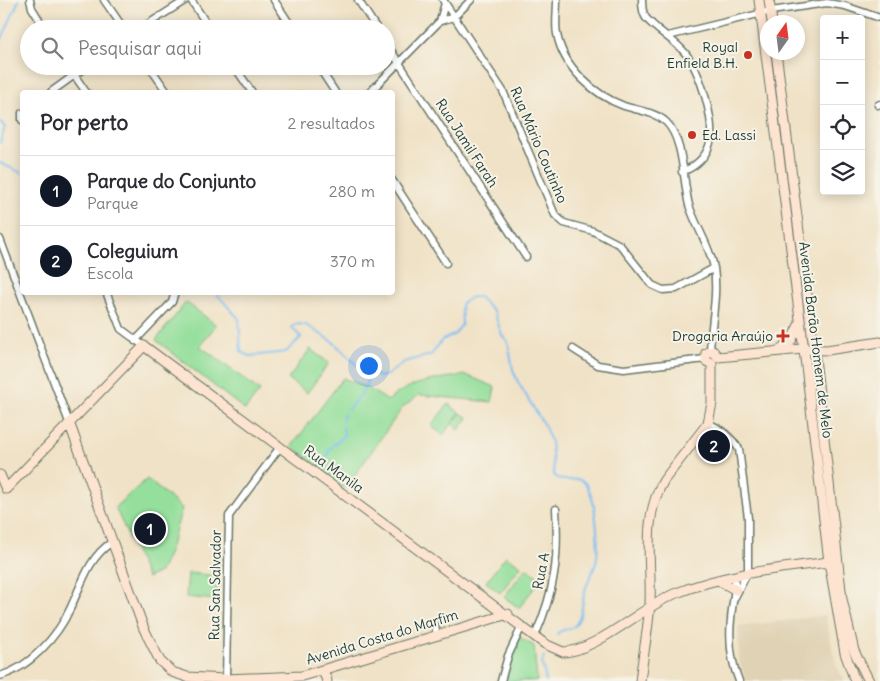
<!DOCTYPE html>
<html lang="pt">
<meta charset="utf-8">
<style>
body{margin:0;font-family:Delius,sans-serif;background:#f7f7f7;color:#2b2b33}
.controls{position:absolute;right:15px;top:15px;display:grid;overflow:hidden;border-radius:5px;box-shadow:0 2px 12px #0003}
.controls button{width:45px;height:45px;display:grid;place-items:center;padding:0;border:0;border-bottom:1px solid #e1e1e2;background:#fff;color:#2b2b33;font:25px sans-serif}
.compass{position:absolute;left:760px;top:15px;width:45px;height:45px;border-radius:50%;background:#fff;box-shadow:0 2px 12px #0003;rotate:14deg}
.you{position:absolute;left:368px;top:365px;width:18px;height:18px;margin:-12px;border:4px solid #fff;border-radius:50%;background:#1a73e8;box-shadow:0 0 0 8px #1a73e833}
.badge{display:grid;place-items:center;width:32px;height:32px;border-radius:50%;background:#111827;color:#fff;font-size:16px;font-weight:700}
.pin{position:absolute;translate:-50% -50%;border:2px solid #fff;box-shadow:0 1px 5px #0006}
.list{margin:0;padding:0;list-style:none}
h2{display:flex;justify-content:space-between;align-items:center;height:65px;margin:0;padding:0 20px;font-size:21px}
h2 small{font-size:16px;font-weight:400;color:#7c7c81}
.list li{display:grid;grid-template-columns:32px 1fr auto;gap:15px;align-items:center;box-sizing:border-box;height:70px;padding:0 20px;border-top:1px solid #e1e1e2}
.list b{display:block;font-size:19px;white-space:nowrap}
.list p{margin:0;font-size:16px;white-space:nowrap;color:#7c7c81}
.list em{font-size:16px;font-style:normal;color:#7c7c81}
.icon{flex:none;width:28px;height:28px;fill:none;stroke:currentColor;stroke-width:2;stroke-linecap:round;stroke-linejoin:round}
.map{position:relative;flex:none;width:880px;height:681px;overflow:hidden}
.search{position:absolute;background:#fff;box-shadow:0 2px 12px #0003;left:20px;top:20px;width:375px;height:55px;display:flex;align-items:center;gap:12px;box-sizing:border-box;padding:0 18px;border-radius:28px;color:#7c7c81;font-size:19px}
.panel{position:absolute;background:#fff;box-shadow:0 2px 12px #0003;left:20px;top:90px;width:375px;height:205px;border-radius:5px}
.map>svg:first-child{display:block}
.built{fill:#e0d3b5}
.green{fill:#94df9b;stroke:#5a8e68}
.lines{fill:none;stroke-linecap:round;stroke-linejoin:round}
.stream{stroke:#7cbef2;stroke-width:2}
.street-casing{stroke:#687767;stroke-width:9}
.secondary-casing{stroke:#687767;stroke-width:11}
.street{stroke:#fff;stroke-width:6}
.secondary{stroke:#fde4d0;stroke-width:9}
.poi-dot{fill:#c8321e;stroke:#f7f3e8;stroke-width:2}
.labels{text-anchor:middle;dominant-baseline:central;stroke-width:4;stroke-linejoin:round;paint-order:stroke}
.poi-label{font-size:14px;fill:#1f3d34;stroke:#f7f3e8;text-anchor:end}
.street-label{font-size:14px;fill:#1f3d34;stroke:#f7f3e8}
</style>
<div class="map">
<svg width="880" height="681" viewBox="0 0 880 681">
<rect width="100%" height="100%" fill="#f7f3e8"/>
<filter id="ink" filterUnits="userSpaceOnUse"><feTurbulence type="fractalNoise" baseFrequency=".02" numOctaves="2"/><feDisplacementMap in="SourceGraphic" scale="10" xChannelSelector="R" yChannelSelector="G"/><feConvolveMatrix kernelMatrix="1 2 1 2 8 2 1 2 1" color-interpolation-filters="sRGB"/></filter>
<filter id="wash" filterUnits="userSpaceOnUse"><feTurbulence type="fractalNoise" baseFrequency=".0096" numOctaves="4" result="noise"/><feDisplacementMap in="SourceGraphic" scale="20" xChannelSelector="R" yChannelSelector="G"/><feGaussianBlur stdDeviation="1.12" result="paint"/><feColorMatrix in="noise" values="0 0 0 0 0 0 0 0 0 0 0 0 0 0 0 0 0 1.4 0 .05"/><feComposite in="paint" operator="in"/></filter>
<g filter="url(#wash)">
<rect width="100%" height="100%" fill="#f0e2c6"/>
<path class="built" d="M825,615L836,665L845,681H746L739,660L738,627Z"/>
<path class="green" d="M186,302L216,325L200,346L260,391L245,410L156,340Z
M310,349L329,363L307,393L288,379Z
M466,375L495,387L492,402L419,395L403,407L345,489L292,446L343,378L368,388L388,401C408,381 439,379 466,375Z
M448,404L460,413L443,435L431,426Z
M461,413L468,418L459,430L452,424Z
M147,479L182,508L170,550L160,572L147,578L115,507Z
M506,556L521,566L500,593L486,582Z
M526,568L541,579L519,608L504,597Z
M188,573L218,576L216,600L186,597Z
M517,636L534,646L537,681H503Z"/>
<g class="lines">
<path class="stream" d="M0,43L19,0
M0,122L5,127L0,143
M0,163L22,173
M215,292L239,319L241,352L250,356L286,352L301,337L292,328L296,324L306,325L333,342L358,366L380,377L387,375L404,362L431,355L442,340L455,334L462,324L461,304L472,297H479L494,312L502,335L508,342L513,370L518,382L545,427L551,442L554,475C563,486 577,474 585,483C596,496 600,546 596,562C594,572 587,581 585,591C582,600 583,616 576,624C571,631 562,628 557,634
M348,409C360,396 368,390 368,371
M342,421L344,414
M326,460L329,450L344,435L343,427
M544,656L542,663L546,681"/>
</g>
</g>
<g filter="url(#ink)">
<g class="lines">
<defs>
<path id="street" d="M30,0L32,8L45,29
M104,0L124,29
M191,0L210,29
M274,0L293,29
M358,0L377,29
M443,0L503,91L555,215L564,223L593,231L620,245L652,285L663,290L676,289L714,268
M557,0C557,11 555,24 557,34C563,67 594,95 624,106C637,110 655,112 666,122C684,139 683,182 689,205C696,227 710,246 714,268C718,296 711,323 710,351
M642,0C642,5 643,14 646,18C658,32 675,40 686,54C700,72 717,124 709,146C705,158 694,167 682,172
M440,21L454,17L471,0
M140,29L186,0
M668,36L771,11L827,3L845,6L880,18
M386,43L526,257
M68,66L86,92
M149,66L167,92
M234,66L252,92
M318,66L335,92
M51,92L87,66
M370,92L440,21L445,3
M878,105L880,104
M22,113V120
M392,180L446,263
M0,239L70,425
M106,292L121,329L144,346
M135,341L172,302L175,292
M573,349L598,365L624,369L705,359
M708,423C722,429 731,437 739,449L748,518V572L735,597
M735,576C736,591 732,603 731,619C729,639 731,662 739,681
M434,622L437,634
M535,636C555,590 559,559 556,509
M0,676C29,668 58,636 70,609C82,584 88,558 112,542
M226,679L229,516L280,447
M501,681L508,656L522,626"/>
<path id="secondary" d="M759,0L806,366L829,562L845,653L855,681
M769,0L772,22
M776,52L814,349L842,599L854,651L869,681
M778,351L791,341L799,325
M718,357L803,349L827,350L880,342
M712,364L706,361V353L713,351L718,357
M70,425L144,629L160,661L172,672L187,677L226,679L302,676L508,614
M0,475L6,489L144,346L545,644L563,652C594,652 643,607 674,594C726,573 782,568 837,561
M718,580L736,590
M323,670L327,681
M640,681C643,656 648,630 650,604C652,562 641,518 664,480L708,423L712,403V364"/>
</defs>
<use href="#street" class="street-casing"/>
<use href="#secondary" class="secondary-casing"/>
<use href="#street" class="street"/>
<use href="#secondary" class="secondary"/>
</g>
</g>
<g class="poi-dot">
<circle cx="748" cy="55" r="5"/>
<circle cx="692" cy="135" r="5"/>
<path d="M780.5 328.5h5v5h5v5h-5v5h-5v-5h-5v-5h5z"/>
</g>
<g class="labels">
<g class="poi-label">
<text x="738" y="47">Royal<tspan x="738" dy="16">Enfield B.H.</tspan></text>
<text x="702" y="135" text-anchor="start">Ed. Lassi</text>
<text x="773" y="336">Drogaria Araújo</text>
</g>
<g class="street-label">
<text transform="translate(467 143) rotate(57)">Rua Jamil Farah</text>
<text transform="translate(539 145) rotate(67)">Rua Mário Coutinho</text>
<text transform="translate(816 340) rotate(83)">Avenida Barão Homem de Melo</text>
<text transform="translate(334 469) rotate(36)">Rua Manila</text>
<text transform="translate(541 571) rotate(-79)">Rua A</text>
<text transform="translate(215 585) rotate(-89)">Rua San Salvador</text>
<text transform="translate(382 637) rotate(-17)">Avenida Costa do Marfim</text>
</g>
</g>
</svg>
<div class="controls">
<button>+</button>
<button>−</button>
<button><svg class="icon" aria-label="locate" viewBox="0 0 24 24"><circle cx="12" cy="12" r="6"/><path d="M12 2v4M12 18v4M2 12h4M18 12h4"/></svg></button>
<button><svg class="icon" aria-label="layers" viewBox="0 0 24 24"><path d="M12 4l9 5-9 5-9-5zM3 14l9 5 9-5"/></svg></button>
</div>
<svg class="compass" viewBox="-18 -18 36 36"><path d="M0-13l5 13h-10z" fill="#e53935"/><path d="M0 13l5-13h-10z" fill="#7c7c81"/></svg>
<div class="you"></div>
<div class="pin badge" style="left:150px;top:529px">1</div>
<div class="pin badge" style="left:714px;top:446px">2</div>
<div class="search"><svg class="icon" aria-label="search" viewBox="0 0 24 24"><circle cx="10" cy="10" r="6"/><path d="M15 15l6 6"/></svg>Pesquisar aqui</div>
<section class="panel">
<h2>Por perto<small>2 resultados</small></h2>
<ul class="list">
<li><span class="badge">1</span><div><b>Parque do Conjunto</b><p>Parque</p></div><em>280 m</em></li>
<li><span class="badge">2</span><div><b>Coleguium</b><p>Escola</p></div><em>370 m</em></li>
</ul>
</section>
</div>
